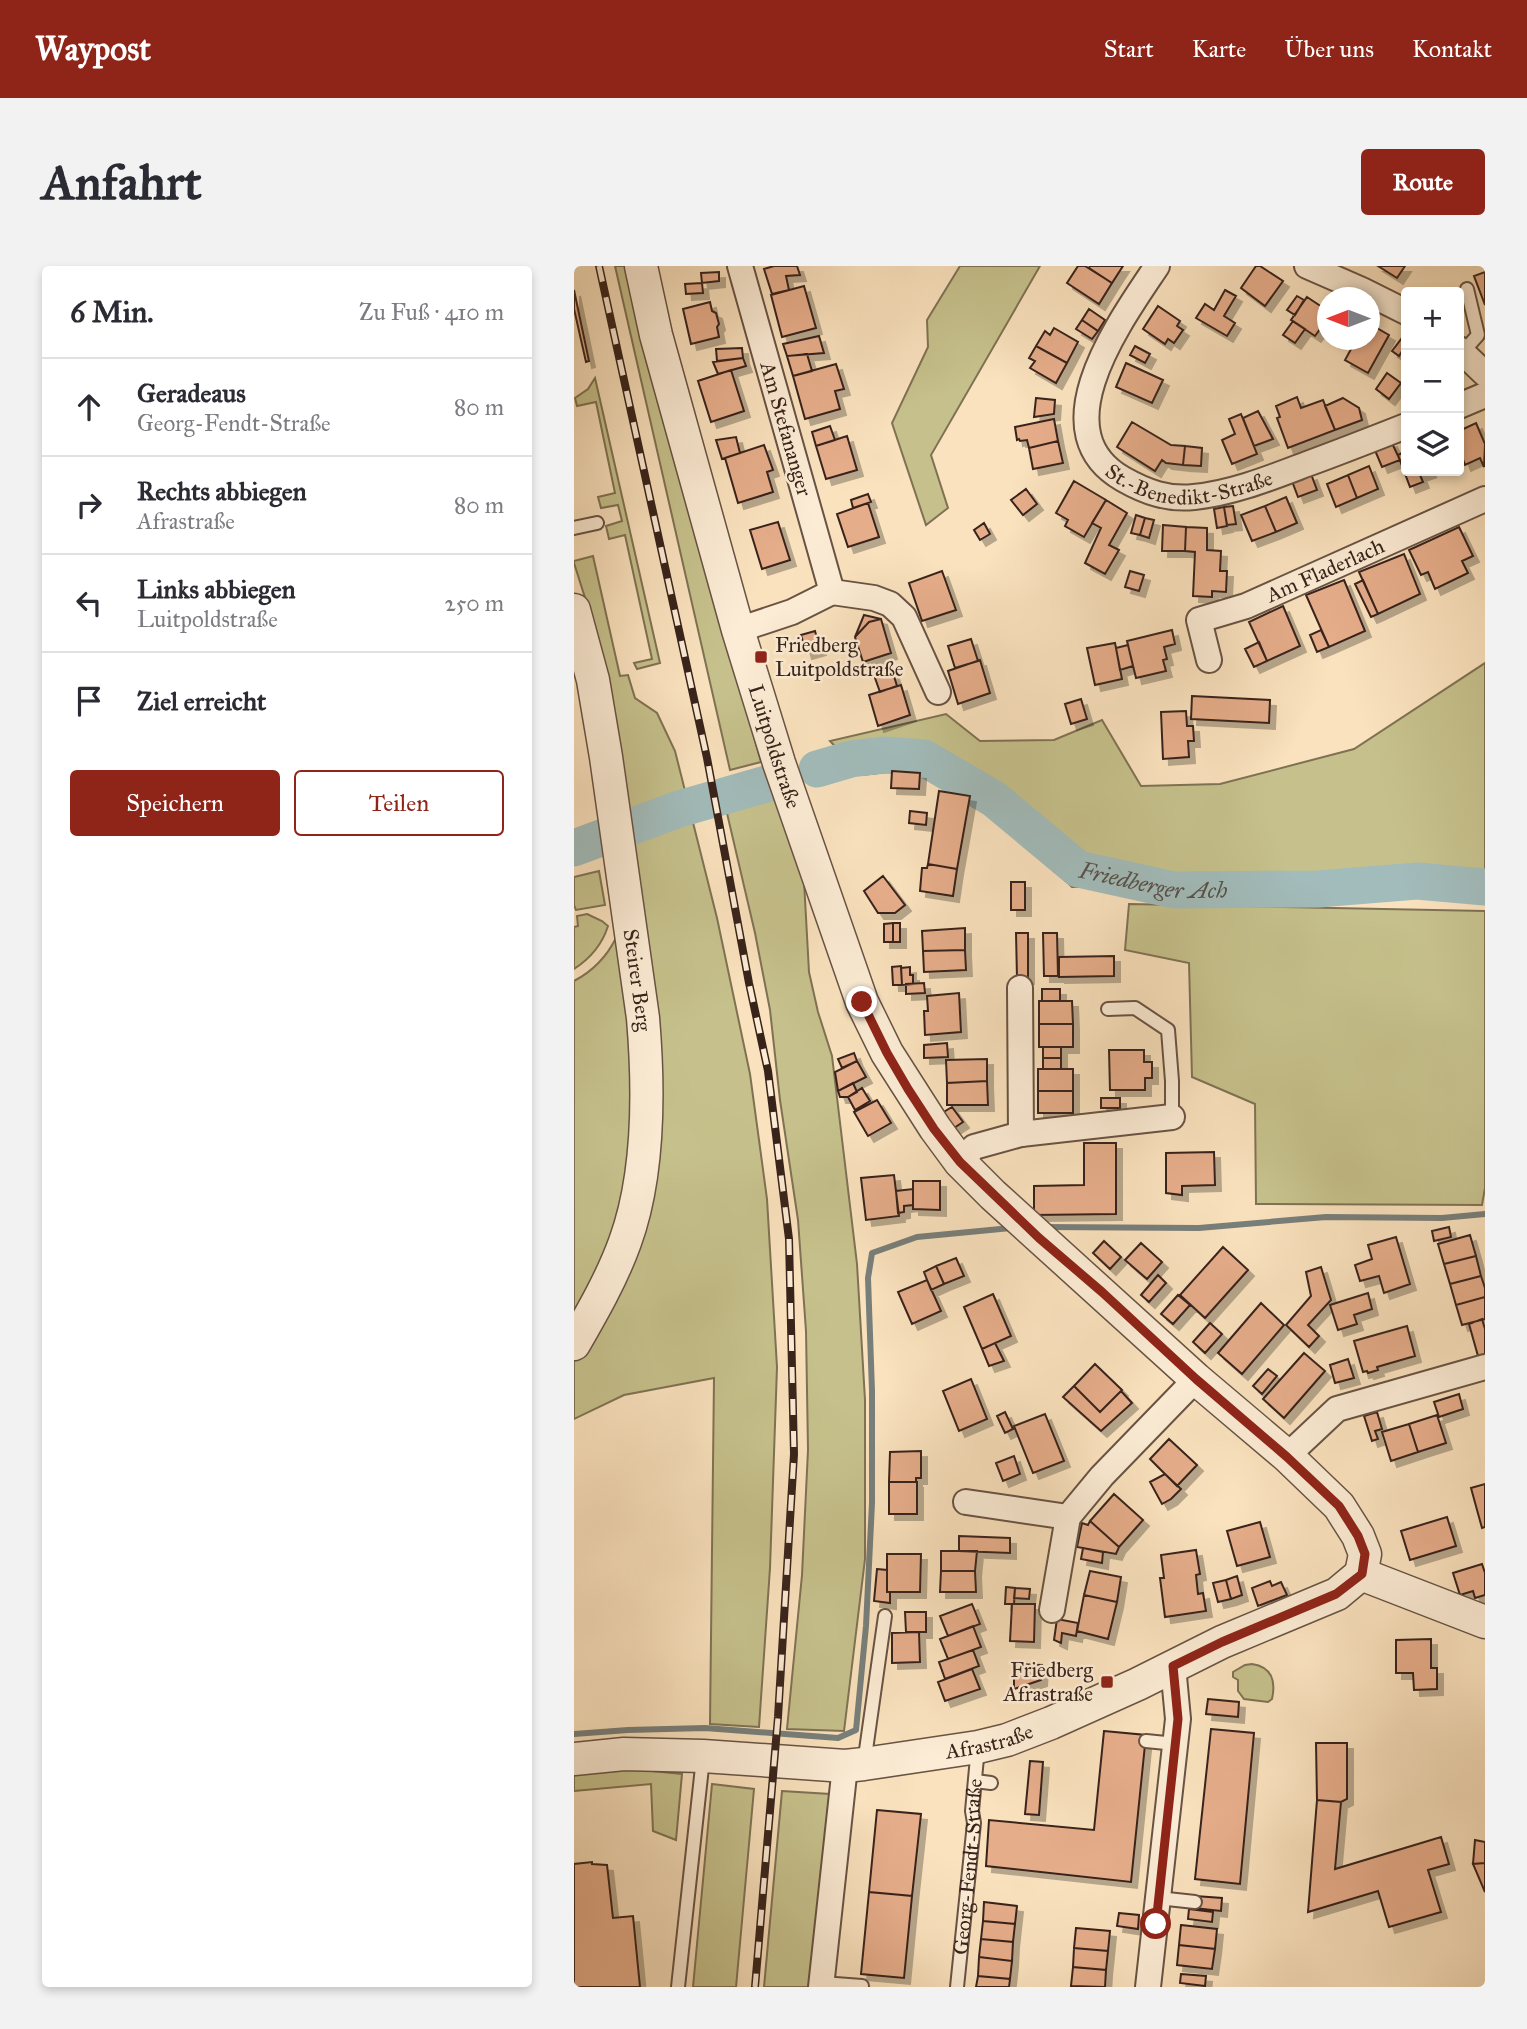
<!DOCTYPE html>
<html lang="de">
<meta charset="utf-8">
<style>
body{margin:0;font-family:"IM FELL Great Primer",serif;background:#f2f2f3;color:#2b2b33}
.controls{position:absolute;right:21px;top:21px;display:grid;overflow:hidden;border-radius:7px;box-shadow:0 4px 10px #0003}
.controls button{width:63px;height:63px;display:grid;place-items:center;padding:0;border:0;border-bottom:2px solid #e1e1e2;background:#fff;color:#2b2b33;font:35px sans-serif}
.compass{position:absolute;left:743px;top:21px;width:63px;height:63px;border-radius:50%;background:#fff;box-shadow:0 4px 10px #0003;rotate:270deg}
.stop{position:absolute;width:21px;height:21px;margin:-16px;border:5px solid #8f2418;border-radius:50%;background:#fff}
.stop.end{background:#8f2418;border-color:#fff;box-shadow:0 2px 7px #0008}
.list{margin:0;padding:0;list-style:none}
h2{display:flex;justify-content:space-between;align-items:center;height:91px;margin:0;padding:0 28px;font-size:30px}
h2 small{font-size:23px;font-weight:400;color:#7c7c81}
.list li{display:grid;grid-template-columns:46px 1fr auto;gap:21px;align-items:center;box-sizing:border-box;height:98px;padding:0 28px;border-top:2px solid #e1e1e2}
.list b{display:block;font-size:26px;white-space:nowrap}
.list p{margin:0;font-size:23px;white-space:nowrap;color:#7c7c81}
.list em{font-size:23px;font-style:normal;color:#7c7c81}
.actions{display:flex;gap:14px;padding:21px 28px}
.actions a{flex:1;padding:16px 0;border:2px solid #8f2418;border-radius:7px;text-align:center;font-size:24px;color:#8f2418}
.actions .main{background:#8f2418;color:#fff}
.icon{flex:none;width:38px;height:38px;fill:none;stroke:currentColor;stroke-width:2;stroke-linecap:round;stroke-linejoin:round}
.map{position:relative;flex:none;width:911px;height:1721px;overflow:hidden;border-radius:7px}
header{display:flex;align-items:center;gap:42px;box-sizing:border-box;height:98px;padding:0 35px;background:#8f2418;color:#fff}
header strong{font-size:33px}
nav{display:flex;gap:38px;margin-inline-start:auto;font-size:24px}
.intro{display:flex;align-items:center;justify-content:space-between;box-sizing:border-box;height:168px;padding:0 42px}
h1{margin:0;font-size:49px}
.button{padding:18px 32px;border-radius:7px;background:#8f2418;color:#fff;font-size:24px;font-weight:700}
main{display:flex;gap:42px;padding:0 42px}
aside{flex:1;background:#fff;border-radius:7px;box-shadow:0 4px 10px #0003}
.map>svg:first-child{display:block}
.green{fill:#c6c18c;stroke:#7f7254;stroke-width:2}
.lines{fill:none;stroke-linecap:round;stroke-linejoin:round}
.stream{stroke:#787f7b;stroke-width:6}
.river{stroke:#a2bcbb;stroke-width:37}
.building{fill:#e6ad8a;stroke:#38231b;stroke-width:2;filter:url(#shadow)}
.service-casing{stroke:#685344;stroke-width:16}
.minor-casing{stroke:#685344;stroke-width:28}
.tertiary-casing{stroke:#685344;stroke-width:35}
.service{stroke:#fcecd5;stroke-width:12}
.minor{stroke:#fcecd5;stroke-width:24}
.tertiary{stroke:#fcecd5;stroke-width:32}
.rail-casing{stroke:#38231b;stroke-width:8}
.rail{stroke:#fcecd5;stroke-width:5;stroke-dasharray:16;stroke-linecap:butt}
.route{stroke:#8f2418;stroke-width:9}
.poi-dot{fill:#8f2418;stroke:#fcecd5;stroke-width:2.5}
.labels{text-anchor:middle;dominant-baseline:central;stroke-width:5;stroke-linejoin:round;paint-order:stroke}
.street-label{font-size:21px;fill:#38231b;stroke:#fcecd5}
.poi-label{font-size:21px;fill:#38231b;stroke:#fcecd5;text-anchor:start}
.water-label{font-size:23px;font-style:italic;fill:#58514b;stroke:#fcecd5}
</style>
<header>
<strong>Waypost</strong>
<nav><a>Start</a><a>Karte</a><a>Über uns</a><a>Kontakt</a></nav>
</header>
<div class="intro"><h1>Anfahrt</h1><a class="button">Route</a></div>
<main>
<aside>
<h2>6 Min.<small>Zu Fuß · 410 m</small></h2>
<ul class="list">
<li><svg class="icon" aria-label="ahead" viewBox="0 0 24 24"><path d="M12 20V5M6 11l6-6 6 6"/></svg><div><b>Geradeaus</b><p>Georg-Fendt-Straße</p></div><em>80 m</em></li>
<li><svg class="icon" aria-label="right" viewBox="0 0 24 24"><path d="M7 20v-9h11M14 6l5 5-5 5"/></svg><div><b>Rechts abbiegen</b><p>Afrastraße</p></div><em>80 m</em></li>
<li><svg class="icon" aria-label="left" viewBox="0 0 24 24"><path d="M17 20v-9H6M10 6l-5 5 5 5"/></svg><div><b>Links abbiegen</b><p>Luitpoldstraße</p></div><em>250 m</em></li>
<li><svg class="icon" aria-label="arrive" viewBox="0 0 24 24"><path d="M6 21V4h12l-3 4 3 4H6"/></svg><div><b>Ziel erreicht</b></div></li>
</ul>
<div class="actions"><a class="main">Speichern</a><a>Teilen</a></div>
</aside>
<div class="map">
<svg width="911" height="1721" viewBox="0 0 911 1721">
<defs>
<filter id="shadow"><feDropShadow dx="6" dy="6" stdDeviation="0" flood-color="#0004"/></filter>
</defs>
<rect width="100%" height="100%" fill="#fae2be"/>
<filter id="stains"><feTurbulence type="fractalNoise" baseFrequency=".00286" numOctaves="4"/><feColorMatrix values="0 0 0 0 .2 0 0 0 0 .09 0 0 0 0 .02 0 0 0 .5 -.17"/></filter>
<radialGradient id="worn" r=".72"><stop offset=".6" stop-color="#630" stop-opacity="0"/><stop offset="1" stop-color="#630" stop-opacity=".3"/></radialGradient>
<path class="green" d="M41,0H55L84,119L187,496L156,504Z
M386,0H466L357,189L374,242L352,259L318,157L354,81L353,54Z
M21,112L86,397L63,403L60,397L78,393L51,269L35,273L32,260L48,255L44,239L27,242L24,231L41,227L22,136L3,140L1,132L14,123Z
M19,290L46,410L54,409L61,432L83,447L101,485L143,652L176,808L193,933L203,1101L196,1302L185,1461L136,1458L140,1112L50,1129L0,1153V1094L81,892L19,357L0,297V295Z
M911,397V611L894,609L498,621L433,557L350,502L288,509L256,475L372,448L406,475L480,474L528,454L567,520L646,518L780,483Z
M203,526L230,615L235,706L244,746L258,790L283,998L291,1134V1293L270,1465L213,1463L228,1309L234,1184L232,1065L224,954L206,834L196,744L181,667L152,543Z
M25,605L31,639L2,644L0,639V611Z
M555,638L911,645V922L908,939L682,938L681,838L618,811L615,697L551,684Z
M13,648L28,655L34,660C28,679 17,692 0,703V661L4,660L3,650Z
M42,672L51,705L60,835L51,924L40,963L27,1000L0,1050V715C19,705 33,690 42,672Z
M678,1398C698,1401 702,1415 698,1433L694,1436L670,1433L664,1425V1414L659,1411V1406L671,1399Z
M43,1504H68L108,1508L102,1574L79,1565L77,1518L0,1525V1508Z
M138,1518L180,1523L162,1721H119Z
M208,1525L256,1528L236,1721H190Z"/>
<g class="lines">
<path class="stream" d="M469,961L625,962L752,951L868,952L911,948
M0,1468L54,1464L131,1462L264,1472L282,1464L292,1360L298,1237V1125L294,1012L298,987L343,971L437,962"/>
<g class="river">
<path id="s1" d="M243,503L277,493L310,489L350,492L420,533L504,603L600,624L744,623L843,615L911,621"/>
<path d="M0,582L105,543L192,518"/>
</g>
</g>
<path class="building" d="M200,0H223L226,9L212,10L215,24L198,28L190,3Z
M504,0H511L538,17L525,38L493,17Z
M516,0H549L538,17L515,2Z
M682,0H686L709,15L691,40L667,22Z
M804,0H831L823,12Z
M145,6V15L128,17L127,7Z
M911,6V39L900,10Z
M128,17L129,27L112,28L111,18Z
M230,20L242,62L208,71L197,29Z
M0,24L15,95L12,96L0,43Z
M651,24L662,30L650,50L661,57L653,70L622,52L631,38L640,44Z
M723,30L730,34L721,49L713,44Z
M733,31L754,45V52L741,70L717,54Z
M136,36L138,45L142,47L145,58L143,61L145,71L117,78L109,43Z
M584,40L606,55L603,60L609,64L600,77L594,73L591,78L569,63Z
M515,43L531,54L524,65L508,54Z
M508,54L524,65L518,73L502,63Z
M719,55L731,63L721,77L709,69Z
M796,58L815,69L794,107L771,94L782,74H796Z
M480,62L504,76L493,97L462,80L471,65L476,69Z
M245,70L250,87L213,90L209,78Z
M828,72L832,75V79L825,90L818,85Z
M462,80L493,97L482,117L456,102L461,95L455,92Z
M561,80L576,88L571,97L556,89Z
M168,82L169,92L143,95L142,83Z
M233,88L238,105L219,110L213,90Z
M169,92L172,100L144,108L139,96Z
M552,97L589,114L578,137L542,121Z
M262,98L270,123L261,125L266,143L231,153L219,110Z
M157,104L170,145L137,156L124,115Z
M813,107L827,117L815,133L802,123Z
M723,131L727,142L749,134L761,164L714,182L703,152L706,151L702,140Z
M462,132L481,134L480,148L460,151Z
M769,132L785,142L788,154L761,164L751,140Z
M684,145L699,173L680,180L669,152Z
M667,148L683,188L658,198L648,174L661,168L655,153Z
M480,153L484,175L455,182L453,174L446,175L445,173L443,174L441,161Z
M558,156L597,179L611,180L609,199L592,197L588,194L581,205L543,181Z
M902,157L911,178L910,201L906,192L891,199L885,182V165Z
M256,160L261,174L242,180L238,166Z
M273,170L283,204L252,213L242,180Z
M162,171L166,187L148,193L142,174Z
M484,175L489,197L459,203L455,182Z
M817,175L826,194L808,201L800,182Z
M190,179L199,204L193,206L199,226L164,237L151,192Z
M611,180L628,182L627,200L609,199Z
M832,185V205H857L846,209L849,216L836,221L824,189Z
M795,200L804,223L783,232L774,209Z
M737,208L743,224L724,231L718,215Z
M774,209L783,232L762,241L753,218Z
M500,215L532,234L510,271L491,260L494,254L482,247Z
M452,223L463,238L449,249L437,234Z
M294,228L297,236L279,242L277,234Z
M712,231L723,257L702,266L691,240Z
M532,234L553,247L535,279L545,284L531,308L511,297L527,262L518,257Z
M294,237L305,271L274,281L263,248Z
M659,240L662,258L653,259L650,241Z
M691,240L702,266L678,275L667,249Z
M650,241L653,260L643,262L640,243Z
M562,249L571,252L566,269L557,267Z
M571,252L580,254L575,272L566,269Z
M204,256L216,294L188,303L176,264Z
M410,257L416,268L406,274L400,264Z
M589,259L612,261L611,285H588Z
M612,261L633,262V284L647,285L646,305H653L652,326L638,325V331L619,330L621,286L611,285Z
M885,261L899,290L888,295L894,307L861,323L854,306L847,309L835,284Z
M830,288L846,328L804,348L785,306Z
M368,305L382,344L348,355L335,317Z
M556,305L570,309L565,325L551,321Z
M770,314L791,365L755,381L732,329Z
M789,314L804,348L797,351L781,318Z
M709,340L726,380L693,395L675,356Z
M290,349L307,353L295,356L281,371Z
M307,353L317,387L289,396L281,371L295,356Z
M598,364L601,378L590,381L593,393L589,394L592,405L562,412L553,375Z
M747,364L755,381L743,386L736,369Z
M241,365L246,383L232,387L227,369Z
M397,373L404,395L381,402L374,380Z
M685,376L693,395L680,401L671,383Z
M541,377L548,413L521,419L513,382Z
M554,379L559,400L546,404L542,382Z
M406,394L416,427L384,438L374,405Z
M319,407L323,420L306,426L301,412Z
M327,419L336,449L304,460L295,429Z
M618,430L696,434L695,457L617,453Z
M507,433L513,453L497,458L491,438Z
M612,445L613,460H619L620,475H614L615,491L589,493L587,446Z
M318,505L346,507L345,523L317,522Z
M365,525L396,530L383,603L354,598Z
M336,545L353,547L352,559L335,557Z
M354,598L383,603L379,630L346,625L348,602H353Z
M309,610L331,639L321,647H304L290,625Z
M437,616H451V644H437Z
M319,657V676H310V658Z
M319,657H326V676H319Z
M391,662V684L349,685L348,665Z
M442,667H454V712H443Z
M469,667H483L484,710H470Z
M391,684L392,704L350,706L349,685Z
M540,690V710L485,711V691Z
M327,700L328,719H319L318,701Z
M336,701V709H339V718L328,719L327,702Z
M350,717L351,727L332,728V718Z
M468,723H486V735H468Z
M385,727L387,766L351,769L350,745H354L353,730Z
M465,735H498L499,758H465Z
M465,758H499V781H465Z
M373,777L374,791L350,792V779Z
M469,781H487V792H469Z
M535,784H570V796H578V812H571V824H536Z
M280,787L283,795L268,802L264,793Z
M469,792H487V803H469Z
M413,793V815L373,817L372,794Z
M283,795L292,811L264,825L261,806Z
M464,803H499V825H464Z
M413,815L414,839H373V817Z
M279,817L283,826L274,831H266L264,825Z
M288,822L296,835L281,844L274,831Z
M464,825H499V847H464Z
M527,832H546V842H527Z
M303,834L317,857L294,870L280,846Z
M378,841L389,856L380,862L368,847Z
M510,877H542V948L460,949V920L510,919Z
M640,886L641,919L608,920V929L592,927V887Z
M320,909L325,950L292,954L287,912Z
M339,915H366V944L339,943Z
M339,923V939L330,940V946L324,947L322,925Z
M875,961L877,971L860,975L858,965Z
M896,969L902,990L870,998L864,978Z
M822,971L836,1018L810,1027L805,1010L786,1015L781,999L798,993L794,979Z
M530,975L547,991L536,1003L519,987Z
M567,977L588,996L573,1013L551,994Z
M649,981L674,1004L631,1052L606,1029Z
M902,990L907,1010L876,1018L870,998Z
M382,992L390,1010L370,1018L362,1000Z
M362,1000L370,1018L357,1024L350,1006Z
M747,1001L757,1034L734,1059L745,1070L735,1081L712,1059L737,1030L732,1006Z
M584,1009L592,1017L575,1036L567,1029Z
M907,1010L911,1022V1031L882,1039L876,1018Z
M353,1014L367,1045L338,1058L324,1026Z
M794,1027L798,1043L780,1049L783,1058L764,1064L756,1039Z
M419,1028L437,1070L408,1083L390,1041Z
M604,1029L616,1039L599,1058L587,1048Z
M911,1031V1053L888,1059L882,1039Z
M687,1037L710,1059L668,1108L644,1087Z
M908,1053L911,1063V1088L904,1090L895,1058Z
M636,1057L648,1068L631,1087L619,1076Z
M833,1060L841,1090L803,1101L804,1104L794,1107L793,1105L789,1106L780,1075Z
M421,1077L430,1095L415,1100L408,1083Z
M730,1087L751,1105L710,1152L689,1133Z
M774,1093L780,1112L761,1117L756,1099Z
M521,1098L548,1124L526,1146L500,1120Z
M694,1103L703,1110L688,1128L679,1120Z
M397,1113L413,1153L385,1165L369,1125Z
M500,1120L526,1146L547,1125L558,1137L527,1165L489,1131Z
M885,1128L889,1143L865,1151L860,1136Z
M431,1146L439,1163L431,1167L423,1150Z
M803,1146L808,1163L801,1165L804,1173L798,1175L790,1150Z
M471,1148L490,1195L459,1207L440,1160Z
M863,1149L872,1177L844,1186L835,1158Z
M835,1158L844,1186L817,1195L808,1166Z
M595,1173L623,1199L603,1220L576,1193Z
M347,1185V1212H342V1216H315L316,1186Z
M440,1190L446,1208L429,1215L422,1197Z
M591,1208L607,1223L597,1233L588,1238L576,1216Z
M315,1216H343V1248H315Z
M911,1218V1261L908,1262L897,1222Z
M540,1228L569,1254L545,1281L516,1255Z
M873,1251L882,1280L836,1294L827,1265Z
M516,1255L545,1281L542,1288L503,1281L508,1257L514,1259Z
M686,1256L696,1291L663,1300L653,1265Z
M385,1270L436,1272V1287L385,1285Z
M509,1282L529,1286L528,1297L507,1293Z
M622,1284L626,1308L622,1309L624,1328L629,1327L632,1345L591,1351L586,1312H590L587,1289Z
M367,1285H403L401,1305H367Z
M313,1288H347L346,1326H313Z
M908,1298L911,1307V1329L901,1332L899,1325L886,1329L879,1307Z
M303,1303L313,1304V1326H316V1337L300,1335Z
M367,1305H401L402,1326H366Z
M516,1305L547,1311L543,1336L510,1329Z
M663,1310L668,1329L657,1333L652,1314Z
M652,1314L657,1333L644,1336L639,1317Z
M696,1315L698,1320L707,1316L713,1329L684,1340L678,1322Z
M432,1321L441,1322L440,1338H431Z
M441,1322L456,1323L455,1333L440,1332Z
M510,1329L543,1336L534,1373L503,1365Z
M398,1338L406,1358L374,1370L366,1350Z
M438,1338H461L460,1376L436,1375Z
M331,1346H352V1366H332Z
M483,1353L504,1357L502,1370L488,1367L487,1377L480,1374Z
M399,1360L407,1381L374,1393L366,1373Z
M345,1366L346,1396L318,1397V1367Z
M857,1373V1402H863V1423L840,1424L839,1407H822V1374Z
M399,1384L405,1400L371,1413L365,1396Z
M440,1398L468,1399L467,1414L440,1423Z
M398,1403L406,1423L371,1435L364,1416Z
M634,1433L665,1436L664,1451L632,1448Z
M637,1463L680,1467L666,1618L621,1613Z
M530,1465L572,1469L557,1616L412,1600L415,1554L520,1564Z
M742,1477H773V1533L767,1536L743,1534Z
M456,1495L469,1496L465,1549L451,1548Z
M743,1534L767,1536L761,1603L867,1571L875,1598L854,1604L867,1646L815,1661L804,1625L734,1646Z
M303,1544L347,1548L338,1630L295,1626Z
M901,1574L911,1576V1597L899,1598Z
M18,1596V1598L33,1599L39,1652L59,1650L66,1721H0V1598Z
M911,1597V1626L899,1598Z
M295,1626L338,1630L330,1712L287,1708Z
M621,1630L648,1632L647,1645L620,1642Z
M410,1636L443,1640L441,1658L409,1655Z
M615,1643L639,1646L638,1656L614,1653Z
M545,1647L565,1649L564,1663L543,1660Z
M409,1655L441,1658L439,1676L407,1673Z
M607,1659L643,1663L641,1683L605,1679Z
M502,1662L536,1665L534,1685L500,1682Z
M407,1673L439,1676L438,1695L405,1691Z
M605,1679L641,1683L638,1703L603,1699Z
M500,1682L534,1685L532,1704L499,1701Z
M405,1691L438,1695L436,1713L404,1710Z
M499,1701L532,1704L531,1721L497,1720Z
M607,1708L632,1710L631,1720L606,1717Z
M404,1710L436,1713L435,1721H402Z"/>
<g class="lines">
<defs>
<g id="service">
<path d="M889,86L904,69L893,23"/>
<path d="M0,262L23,257"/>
<path d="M534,743L561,742L594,764L598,815V851"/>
<path d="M572,1475L602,1478"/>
<path d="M290,1498L311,1350"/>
<path d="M401,1515L417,1517"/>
<path d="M584,1632L621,1636"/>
<path d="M248,1717L288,1720"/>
<path d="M104,1721L129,1492"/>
<path id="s2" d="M383,1721L400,1557L398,1545L404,1481"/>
</g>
<g id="minor">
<path id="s3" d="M583,0C547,54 465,165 549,213C572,226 594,234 620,231C659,227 696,212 733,198C766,186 799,173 832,160"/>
<path d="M733,0L788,24L832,46"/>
<path d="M885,83L911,108"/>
<path d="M885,140L911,129"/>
<path d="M258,326L300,332L316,338L330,351L364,426"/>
<path d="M164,364L218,346L258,326L166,0"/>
<path id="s4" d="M635,394L625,354L672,340L911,233"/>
<path d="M446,722L447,868"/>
<path d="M386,896L400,881L447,868L598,851"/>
<path d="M713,1190L763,1143L911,1101"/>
<path d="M392,1236L494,1251L528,1210L622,1113"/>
<path d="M478,1344L494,1251"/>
<path d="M247,1721L271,1500"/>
<path d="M574,1721L604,1453L599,1400"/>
</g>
<g id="tertiary">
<path id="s5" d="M67,0L82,69L164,364L205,497L288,736L313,787L361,862L386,896L419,929L622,1113L713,1190L765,1240L784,1270L791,1288L787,1308"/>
<path id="s6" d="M0,344L19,414L32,491L69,752C75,823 76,908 51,976C38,1012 19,1045 0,1078"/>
<path d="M787,1308L911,1356"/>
<path id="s7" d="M0,1493L50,1488L129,1490L271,1500L290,1498L404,1481L433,1474L477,1457L564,1418L648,1376L763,1328L787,1308"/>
</g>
</defs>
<use href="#service" class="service-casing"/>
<use href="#minor" class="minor-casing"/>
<use href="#tertiary" class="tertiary-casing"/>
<use href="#service" class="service"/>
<use href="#minor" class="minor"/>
<use href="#tertiary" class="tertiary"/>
<defs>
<path id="rail" d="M25,0L133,492L175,717L194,805L215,973L220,1188L204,1451L181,1721"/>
</defs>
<use href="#rail" class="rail-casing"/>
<use href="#rail" class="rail"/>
</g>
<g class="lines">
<path class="route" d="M288,736L313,787L334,823L360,863L386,896L465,972L528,1026L622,1113L713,1191L765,1240L784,1270L791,1288L788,1308L762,1328L648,1376L599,1400L604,1453L582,1658"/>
</g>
<g class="poi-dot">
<rect x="180" y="384" width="14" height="14" rx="3.5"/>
<rect x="526" y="1409" width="14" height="14" rx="3.5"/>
</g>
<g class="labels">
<g class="street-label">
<text transform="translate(212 163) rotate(74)">Am Stefananger</text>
<text stroke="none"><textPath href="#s3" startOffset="313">St.-Benedikt-Straße</textPath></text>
<text stroke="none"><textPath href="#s4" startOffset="177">Am Fladerlach</textPath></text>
<text stroke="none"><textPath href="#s5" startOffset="499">Luitpoldstraße</textPath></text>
<text stroke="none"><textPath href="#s6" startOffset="376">Steirer Berg</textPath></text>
<text stroke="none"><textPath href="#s7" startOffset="418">Afrastraße</textPath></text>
<text stroke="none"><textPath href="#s2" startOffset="121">Georg-Fendt-Straße</textPath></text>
</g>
<g class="poi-label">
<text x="201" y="379">Friedberg<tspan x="201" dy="24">Luitpoldstraße</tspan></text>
<text x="519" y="1404" text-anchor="end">Friedberg<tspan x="519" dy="24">Afrastraße</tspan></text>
</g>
<g class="water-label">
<text stroke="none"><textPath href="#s1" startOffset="376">Friedberger Ach</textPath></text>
</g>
</g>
<rect width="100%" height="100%" filter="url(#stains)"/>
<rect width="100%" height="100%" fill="url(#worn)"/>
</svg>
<div class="controls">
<button>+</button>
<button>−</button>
<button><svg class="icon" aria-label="layers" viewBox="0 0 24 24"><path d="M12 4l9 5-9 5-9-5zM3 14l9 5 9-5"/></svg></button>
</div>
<svg class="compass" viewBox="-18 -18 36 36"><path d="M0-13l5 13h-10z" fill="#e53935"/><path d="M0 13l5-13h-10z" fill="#7c7c81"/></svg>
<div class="stop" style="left:582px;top:1658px"></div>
<div class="stop end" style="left:288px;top:736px"></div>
</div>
</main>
